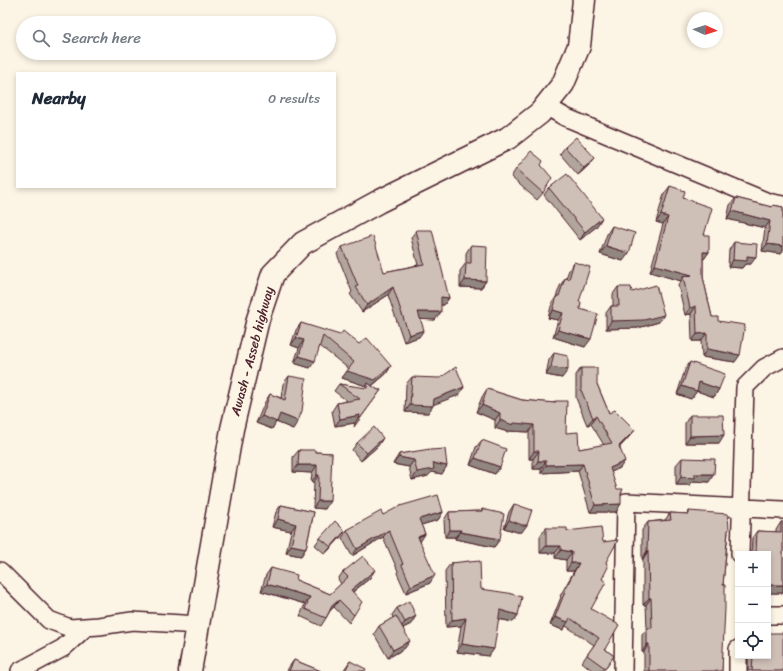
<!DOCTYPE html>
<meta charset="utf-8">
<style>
body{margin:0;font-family:Sriracha,sans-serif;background:#f6f6f7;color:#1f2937}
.controls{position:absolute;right:12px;bottom:12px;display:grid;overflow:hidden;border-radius:0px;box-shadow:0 2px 6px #0003}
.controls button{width:36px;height:36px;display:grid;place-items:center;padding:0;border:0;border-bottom:1px solid #e0e1e3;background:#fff;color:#1f2937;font:20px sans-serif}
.compass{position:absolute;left:687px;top:12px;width:36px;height:36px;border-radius:50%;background:#fff;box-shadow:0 2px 6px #0003;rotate:93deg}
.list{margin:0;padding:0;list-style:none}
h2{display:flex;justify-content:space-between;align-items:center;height:52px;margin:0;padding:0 16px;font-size:17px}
h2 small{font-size:13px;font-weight:400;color:#747a83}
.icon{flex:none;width:22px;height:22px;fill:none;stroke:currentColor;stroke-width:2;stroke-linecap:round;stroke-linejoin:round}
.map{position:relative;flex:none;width:783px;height:671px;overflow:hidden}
.search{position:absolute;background:#fff;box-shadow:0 2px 6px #0003;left:16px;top:16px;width:320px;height:44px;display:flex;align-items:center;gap:10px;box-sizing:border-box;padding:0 14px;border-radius:22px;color:#747a83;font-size:15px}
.panel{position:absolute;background:#fff;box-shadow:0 2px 6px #0003;left:16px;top:72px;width:320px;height:116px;border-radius:0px}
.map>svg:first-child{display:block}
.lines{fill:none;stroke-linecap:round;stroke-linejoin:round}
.street-casing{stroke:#4a1f2b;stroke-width:20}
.highway-casing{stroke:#4a1f2b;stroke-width:25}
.street{stroke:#fcf5e5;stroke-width:17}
.highway{stroke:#fcf5e5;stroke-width:22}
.wall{fill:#b2a59d;stroke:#4a1f2b}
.shaded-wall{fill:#918680;stroke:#4a1f2b}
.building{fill:#cfc0b7;stroke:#4a1f2b}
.labels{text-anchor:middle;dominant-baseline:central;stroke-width:3;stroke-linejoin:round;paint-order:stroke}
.street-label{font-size:13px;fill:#4a1f2b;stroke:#fcf5e5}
</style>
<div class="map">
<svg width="783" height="671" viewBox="0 0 783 671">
<rect width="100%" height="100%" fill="#fcf5e5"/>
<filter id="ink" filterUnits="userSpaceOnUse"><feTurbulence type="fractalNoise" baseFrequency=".025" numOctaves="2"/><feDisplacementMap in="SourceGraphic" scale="8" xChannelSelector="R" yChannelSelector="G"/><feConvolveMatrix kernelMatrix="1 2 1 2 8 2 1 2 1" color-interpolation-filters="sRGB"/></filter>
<g filter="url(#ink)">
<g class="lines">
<defs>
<path id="street" d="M546,106L565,117L768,202L783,205
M740,554L745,387L764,368L783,358
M0,571L49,620L70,628L99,626L132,621L199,625
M768,615H783
M20,671L63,648L86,627
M623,671L626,502L783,510
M738,671V649"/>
<path id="highway" d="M190,671L232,429L258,319L273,274L303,243L378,202L508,138L540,113L563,84L579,46L584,0"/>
</defs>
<use href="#street" class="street-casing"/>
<use href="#highway" class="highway-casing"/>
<use href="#street" class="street"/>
<use href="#highway" class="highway"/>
</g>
<path class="wall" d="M565,147L589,165L578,175L560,154Z
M541,165L543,193L537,200L511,177L516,169Z
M670,186L683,198L704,235L709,252L704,259H703V277L712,317L718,321L735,362L702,357L701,341H692L691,314L685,315L678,285L681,281L650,272L663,224L656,222L664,194Z
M549,188L597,226L580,240L544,195Z
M736,198L771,207L773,205L783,207V251L781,254L762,251L765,228L727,219L730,205Z
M612,226L623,261L600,254L607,234Z
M416,230L449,298L444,305H441L435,320L420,319L419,337L404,342L388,295L362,312L350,294L352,292L337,254L342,247L384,272L418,265L411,238Z
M734,242L751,264H745L742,268L728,267L729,250Z
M471,245L486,281L481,288L460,287V271L466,263V253Z
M574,262L580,309L585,347L553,337L558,320L548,318L552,303L556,297L560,286L565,278H566L569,270Z
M618,287L632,292L659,322L638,328L606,329V313L611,306H613V294Z
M301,323L359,344L391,366L386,374L372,386L378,390H381L354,427L355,423L335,426L332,411L337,403L347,401L334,391L339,384L364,388L366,386L342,378L349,369L320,346L310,368L294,363L299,348L291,345L296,330Z
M554,353L562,378L546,375L549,360Z
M690,362L719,389L714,397L697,391L691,399L677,394L685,370Z
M581,368L597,384L609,413L635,430L629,437L620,447V468L611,472L616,512H590L578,471L541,473V469H533V459H529V432L509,431L508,432L495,428V420L476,412L482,397L487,389L522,400L553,403L555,401L566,433L579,449L604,445L591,424L587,425L576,398V375Z
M289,376L293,429L276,422L272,429L256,423L265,402L270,394L281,398L283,384Z
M412,377L464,387L459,395L433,404L428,413L405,412L406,384Z
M690,415L719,443H685V423Z
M482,440L500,467L495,474L470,465L476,447Z
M357,443L378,446L361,461L352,450Z
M299,450L315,452L332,453L325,509L313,508L314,482H311L312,473L293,472V457Z
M430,450L442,474L432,472L428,476L412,480L409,467L393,464L394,462L399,454Z
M682,458L709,482L693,481L690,485H676V465Z
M514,504L522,532H517L504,528L509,512Z
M281,505L314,512L306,548L301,556L286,553L291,531L272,527L276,512Z
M482,509L500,539L494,547L455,539V537H445L444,520L449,512L481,511Z
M689,511L728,532L723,585L722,671H644V652H642V635L647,629L646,605H643V559H642V530L648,522L665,520L670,513L688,514Z
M443,512L438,520L421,525L425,534L420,541L430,583L406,593L397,573L398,571L383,537L352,556L342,538L347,530L383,515Z
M781,522H783V593H768V554H751L752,538L757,531L776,532V530Z
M546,528L567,531L603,542L606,562L602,579L591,609L605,649L614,656L603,671H593L582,662L594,645L566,626L563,630L550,625L561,597L560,596L574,571H566V560L555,558V553H540V536Z
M320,538H340L325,554L315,545Z
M469,562L481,589L518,615L513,622L498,619L489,656L457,652L461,626L446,627L445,571L451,563Z
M271,568L296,580L330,594L341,584L338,579L343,572L370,578L353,592L354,615L349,623L334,607L330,611L326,618L321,626L300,616L305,604L261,591L266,575Z
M397,608L411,624L403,628L405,648L388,658L374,634L379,626L393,618L392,615Z
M748,656H768L783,671H748Z
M294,660L321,671H287L289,667Z
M350,661L365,671H343Z"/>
<path class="shaded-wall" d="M595,158L589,165L578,175L584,168Z
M732,211L770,221L765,228L727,219Z
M661,215L668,217L663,224L656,222Z
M602,218L597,226L580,240L585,232Z
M767,244L783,246V251L781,254L762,251Z
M606,246L629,253L623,261L600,254Z
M703,252H709L704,259H698Z
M747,256L756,257L751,264H745L742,268L728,267L733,260Z
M655,265L692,275L683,277L681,281L650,272Z
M465,280L486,281L481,288L460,287Z
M393,287L388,295L362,312L367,305Z
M441,297L449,298L444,305H436Z
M696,306L691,314L685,315L690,308Z
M553,310L563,313L558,320L548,318Z
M418,312H441L435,320L413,319Z
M664,315L659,322L638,328L606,329L611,321Z
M424,330L419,337L404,342L409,335Z
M558,330L591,339L585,347L553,337Z
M707,333L701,341H692L697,334Z
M296,338L304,340L299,348L291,345Z
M707,349L740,355L735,362L702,357Z
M299,356L315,361L310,368L294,363Z
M391,366L386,374L370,387L368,383L366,386L342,378L347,371Z
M551,367L568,370L562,378L546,375Z
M699,382L719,389L714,397L694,390Z
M682,386L697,391L691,399L677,394Z
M464,387L459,395L430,406H433L428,413L405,412L410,405L434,399Z
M482,405L500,413L495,420L476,412Z
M280,414L298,421L293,429L276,422L272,429L256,423L262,416Z
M360,415L355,423L335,426L340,419Z
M596,416L591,424L587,425L593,418Z
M500,420L534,425L529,432L509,431L508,432L495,428Z
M635,430L629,437L614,453L619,446Z
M724,435L719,443H685L690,436Z
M383,438L378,446L361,461L367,453Z
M534,451H539L533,459H529Z
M399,457L414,460L409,467L393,464Z
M475,458L500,467L495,474L470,465Z
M538,461H546L541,469H533Z
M625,461L620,468L605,475L610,468Z
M433,463L447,466L442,474L432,472L428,476L412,480L417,472Z
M583,464L578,471L541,473L546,465Z
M298,465H317L312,473L293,472Z
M695,474H714L709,482L693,481L690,485H676L681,477Z
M317,475H319L314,482H311Z
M318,501H330L325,509L313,508Z
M621,504L616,512H590L595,505Z
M443,512L438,520L414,527L419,519Z
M278,519L296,524L291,531L272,527Z
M509,520L527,525L522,532H517L504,528Z
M389,530L383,537L352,556L357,549Z
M450,530H461L455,537H445Z
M345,531L340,538L325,554L331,547Z
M460,532L500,539L494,547L455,539Z
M425,534L420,542L418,537Z
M291,545L306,548L301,556L286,553Z
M546,546H561L555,553H540Z
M561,550L572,552L566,560L555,558Z
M647,551H648L643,559H642Z
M571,563H579L574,571H566Z
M375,570L370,578L346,597L351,590Z
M435,575L430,583L406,593L411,586Z
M267,584L310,597L305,604L261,591Z
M768,585H783V593H768Z
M649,598H651L646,605H643Z
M339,600L334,607L327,613L332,606Z
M500,610L518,615L513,622L494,618Z
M416,616L411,624L399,630L405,622Z
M555,617L568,622L563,630L550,625Z
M466,618L461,626L446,627L452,620Z
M410,641L405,648L388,658L393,650Z
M462,644L494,649L489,656L457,652Z
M647,644H649L644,652H642Z"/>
<path class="building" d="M576,137L595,158L584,168L565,147Z
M531,151L543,161L541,165L552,178L543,193L516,169Z
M567,174L602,218L585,232L549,188Z
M670,186L685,191L683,198L712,208L704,235H709V252H703V277L712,317H718V321L745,325L740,355L707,349V333L697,334L696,306L690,308L683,277L692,275L655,265L668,217L661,215Z
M736,198L772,207L773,205L783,207V246L767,244L770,221L732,211Z
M612,226L635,233L629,253L606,246Z
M416,230H432L449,298L441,297V312H418L424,330L409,335L393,287L367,305L356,287L358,286L342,247L373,236L384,272L424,264Z
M734,242L757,244L756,257L747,256V261L733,260Z
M471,245L487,246L486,281L465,280L466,263H471Z
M574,262L590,267L579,302H581L580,309L598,314L591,339L558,330L563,313L553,310L557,296H559L565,278L569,279Z
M656,285L664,315L644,320L611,321V306H619L618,287H631L632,292Z
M301,323L340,335L343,331L359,344L367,338L391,366L375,380L347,371L354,362L323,336L315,361L299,356L304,340L296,338Z
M554,353L568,356V370L551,367Z
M690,362L725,374L719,389L699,382L697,391L682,386Z
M456,367L464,387L434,399L433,406L410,405L412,377L440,378Z
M581,368H597V384L609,413L615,410L635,430L619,446L625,461L610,468L617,489H623L621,494V504L595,505L583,464L546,465V461H538L539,451H534V425L514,423L513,425L500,420V413L482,405L487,389L522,400L555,403V401H567L566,433L578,432L579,449L612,443L596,416L593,418L581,390Z
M289,376L306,379L302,411L298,421L280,414L277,422L262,416L270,394L285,400Z
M368,383L378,390H381L359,420L360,415L340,419L337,403L360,399L339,384L367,388Z
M690,415H723L724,435L690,436Z
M374,427L383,438L367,453L357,443Z
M482,440L506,449L500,467L475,458Z
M430,449V450L445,449L447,466L433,463L434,469L417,472L414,460L399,457V454Z
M299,450H315V452L332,453L330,501H318L319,475H317V465H298Z
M682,458L715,459L714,474H695V478L681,477Z
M438,495L443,512L419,519L425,534L418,537L435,575L411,586L402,565L403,564L389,530L357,549L347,530L381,511L383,515L400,506Z
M514,504L532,510L527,525H522L509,520Z
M281,505L314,512L306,548L291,545L296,524L278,519Z
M482,509L504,514L500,539L460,532L461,530H450L449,512L482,511Z
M689,511L728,514L729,530H728L723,585H725V608L722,671H649V644H647V628H652L651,598H649L648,551H647L648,522L671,520L670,513L689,514Z
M335,521L345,531L331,547L320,538Z
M781,522H783V585H768V554H758V553H756L757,531L781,532Z
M601,527L603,542L618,540L606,562L608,567L602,579L606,582L591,609L619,625L605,649L614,656L605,668L587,655L599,638L570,618L568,622L555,617L566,589H565L579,563H571L572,552L561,550V546H546V528H567V531Z
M363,556L375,570L351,590L362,602L354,615L339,600L332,606L326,618L305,609L310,597L267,584L271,568L297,575L296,580L330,594L348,577L343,572Z
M469,561V562L480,561L481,589L508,593L522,597L518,615L500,610L494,649L462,644L466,618L452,620L451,563Z
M409,601L416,616L405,622L397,608Z
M396,616L410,641L393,650L379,626Z
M768,633H783V671H752L753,656H768Z
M294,660L321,671H289Z
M350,661L366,669L365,671H345Z"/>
</g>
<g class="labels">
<g class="street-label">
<text transform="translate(252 351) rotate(-75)">Awash - Asseb highway</text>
</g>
</g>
</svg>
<div class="controls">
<button>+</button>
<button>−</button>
<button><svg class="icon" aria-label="locate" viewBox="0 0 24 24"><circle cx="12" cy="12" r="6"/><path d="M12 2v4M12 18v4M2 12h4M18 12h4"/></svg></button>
</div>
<svg class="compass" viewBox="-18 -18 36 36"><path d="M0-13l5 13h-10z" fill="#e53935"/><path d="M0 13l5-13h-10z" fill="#747a83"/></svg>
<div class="search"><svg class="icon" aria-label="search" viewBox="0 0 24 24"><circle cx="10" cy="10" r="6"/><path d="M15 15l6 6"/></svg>Search here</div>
<section class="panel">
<h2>Nearby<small>0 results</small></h2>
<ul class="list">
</ul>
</section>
</div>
